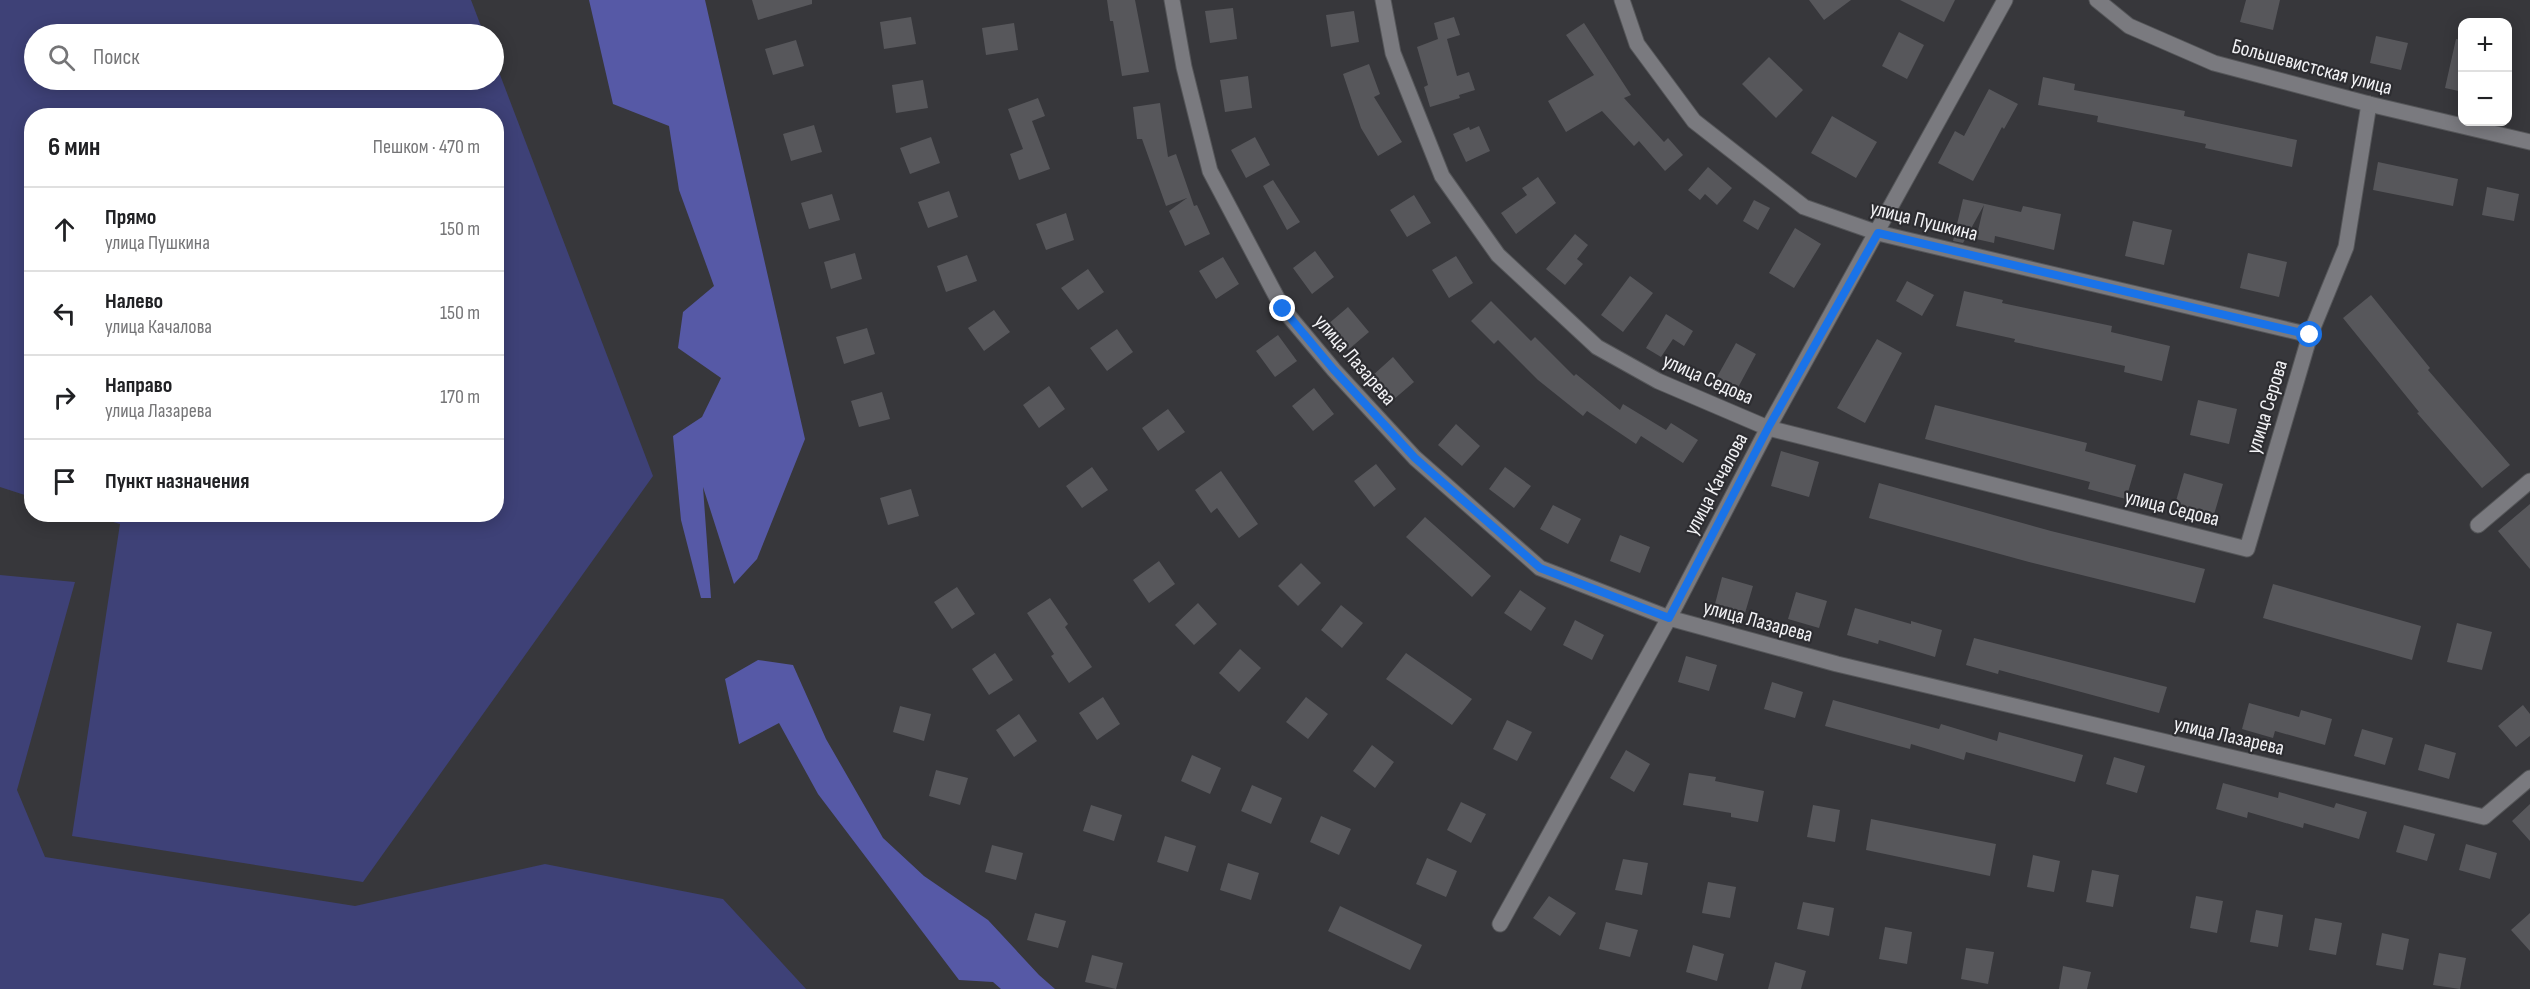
<!DOCTYPE html>
<html lang="ru">
<meta charset="utf-8">
<style>
body{margin:0;font-family:"Sofia Sans Condensed",sans-serif;background:#f2f2f2;color:#202124}
.controls{position:absolute;right:18px;top:18px;display:grid;overflow:hidden;border-radius:12px;box-shadow:0 3px 15px #0003}
.controls button{width:54px;height:54px;display:grid;place-items:center;padding:0;border:0;border-bottom:2px solid #e0e0e0;background:#fff;color:#202124;font:30px sans-serif}
.stop{position:absolute;width:18px;height:18px;margin:-14px;border:4px solid #1a73e8;border-radius:50%;background:#fff}
.stop.end{background:#1a73e8;border-color:#fff;box-shadow:0 2px 6px #0008}
.list{margin:0;padding:0;list-style:none}
h2{display:flex;justify-content:space-between;align-items:center;height:78px;margin:0;padding:0 24px;font-size:26px}
h2 small{font-size:20px;font-weight:400;color:#757577}
.list li{display:grid;grid-template-columns:39px 1fr auto;gap:18px;align-items:center;box-sizing:border-box;height:84px;padding:0 24px;border-top:2px solid #e0e0e0}
.list b{display:block;font-size:22px;white-space:nowrap}
.list p{margin:0;font-size:20px;white-space:nowrap;color:#757577}
.list em{font-size:20px;font-style:normal;color:#757577}
.icon{flex:none;width:33px;height:33px;fill:none;stroke:currentColor;stroke-width:2;stroke-linecap:round;stroke-linejoin:round}
.map{position:relative;flex:none;width:2530px;height:989px;overflow:hidden}
.search{position:absolute;background:#fff;box-shadow:0 3px 15px #0003;left:24px;top:24px;width:480px;height:66px;display:flex;align-items:center;gap:15px;box-sizing:border-box;padding:0 21px;border-radius:33px;color:#757577;font-size:22px}
.panel{position:absolute;background:#fff;box-shadow:0 3px 15px #0003;left:24px;top:108px;width:480px;height:414px;border-radius:24px}
.map>svg:first-child{display:block}
.green{fill:#3e4177}
.forest{fill:#5659a6}
.building{fill:#57575b}
.lines{fill:none;stroke-linecap:round;stroke-linejoin:round}
.street-casing{stroke:#555659;stroke-width:17}
.secondary-casing{stroke:#555659;stroke-width:17}
.street{stroke:#7a7a7f;stroke-width:15}
.secondary{stroke:#7a7a7f;stroke-width:15}
.route{stroke:#1a73e8;stroke-width:8}
.labels{text-anchor:middle;dominant-baseline:central;stroke-width:4.5;stroke-linejoin:round;paint-order:stroke}
.street-label{font-size:21px;fill:#f2f2f5;stroke:#2d2d31}
</style>
<div class="map">
<svg width="2530" height="989" viewBox="0 0 2530 989">
<rect width="100%" height="100%" fill="#37373b"/>
<path class="green" d="M0,0H471L484,34H34V80H494V59L653,476L363,882L72,836L120,524L89,515L496,514V116H32L31,497L0,487Z
M0,575L75,582L17,790L45,857L355,906L545,864L723,899L806,989H0Z"/>
<path class="forest" d="M589,0H705L805,439L757,559L734,584L703,487L711,598H701L681,520L673,436L702,417L721,378L678,348L683,312L714,286L679,190L669,126L613,104Z
M758,660L793,665L826,739L883,838L924,876L988,920L1039,975L1055,989H1001L993,982L959,980L818,794L779,723L739,744L725,679Z"/>
<path class="building" d="M752,0H812V4L758,20Z
M1107,0H1135L1149,72L1122,76L1113,21H1110Z
M1809,0H1851L1824,20Z
M1900,0H1955L1944,22Z
M2246,0H2280L2273,30L2240,22Z
M1233,8L1237,39L1210,43L1205,11Z
M1354,11L1359,42L1331,47L1326,15Z
M911,17L916,44L884,49L880,22Z
M1454,17L1460,35L1447,39L1457,76L1469,72L1475,90L1459,95L1460,98L1430,107L1424,87L1428,85L1417,47L1438,39L1434,23Z
M1014,23L1018,50L986,55L982,28Z
M1584,23L1631,95L1624,98L1664,142L1668,138L1683,155L1665,171L1639,141L1634,146L1602,111L1566,132L1548,101L1594,75L1566,35Z
M1899,32L1924,45L1907,79L1882,66Z
M2376,36L2408,43L2401,70L2370,63Z
M2456,39L2463,40V92L2445,88Z
M796,40L804,66L773,75L765,49Z
M1769,57L1803,90L1776,118L1742,84Z
M1369,64L1380,94L1374,97L1402,142L1378,156L1361,128L1343,74Z
M1248,76L1252,108L1225,112L1220,80Z
M2043,77L2075,84L2074,90L2185,111L2184,116L2297,140L2292,167L2205,148L2206,144L2097,122L2098,116L2038,105Z
M923,80L928,108L896,113L892,85Z
M1989,89L2018,104L2004,129L2002,127L1973,181L1938,163L1955,131L1964,136Z
M1038,98L1045,116L1032,121L1050,169L1019,180L1010,154L1023,149L1008,109Z
M1160,103L1168,157L1176,154L1194,206L1197,205L1210,234L1185,246L1169,211L1187,198L1166,206L1142,139H1137L1133,107Z
M1832,116L1877,142L1856,178L1811,153Z
M814,125L822,152L791,161L783,134Z
M1479,126L1490,151L1466,162L1453,134L1469,127L1470,130Z
M931,137L940,163L910,174L900,148Z
M1255,137L1270,165L1246,178L1231,150Z
M2378,162L2458,179L2453,206L2373,190Z
M1708,167L1732,188L1717,205L1705,194L1700,200L1688,190Z
M1538,177L1556,203L1516,234L1501,213L1527,195L1522,188Z
M1273,180L1300,222L1287,230L1263,186Z
M2487,187L2519,194L2514,221L2482,215Z
M949,191L958,217L928,228L918,202Z
M832,194L840,220L809,229L801,203Z
M1414,195L1431,223L1407,237L1390,210Z
M1963,199L2021,212L2023,206L2061,214L2054,250L1995,236L1994,243L1976,239L1984,205L1963,243L1953,241Z
M1754,200L1770,208L1758,230L1743,221Z
M1066,213L1074,240L1046,250L1036,224Z
M2133,221L2172,230L2164,265L2125,256Z
M1795,228L1821,244L1794,288L1769,273Z
M1575,234L1588,245L1577,259L1583,264L1565,285L1546,269Z
M1315,251L1334,277L1312,294L1293,268Z
M855,253L862,279L831,289L824,262Z
M2248,253L2287,262L2279,297L2240,288Z
M967,255L977,281L946,292L937,266Z
M1456,256L1473,283L1449,298L1432,270Z
M1223,257L1239,284L1216,299L1199,271Z
M1088,269L1104,292L1078,310L1061,288Z
M1630,276L1653,293L1623,332L1601,315Z
M1907,281L1934,295L1922,316L1896,301Z
M1964,291L2003,300L2002,303L2112,326L2111,332L2170,346L2162,381L2124,372L2125,366L2014,342L2015,339L1956,326Z
M2371,295L2430,368L2428,370L2510,465L2482,488L2417,413L2419,412L2343,318Z
M1491,301L1531,341L1535,337L1574,376L1576,374L1620,410L1623,404L1666,430L1671,423L1698,440L1683,463L1641,436L1636,444L1587,411L1583,416L1538,380L1498,340L1494,344L1471,321Z
M1348,307L1369,332L1348,350L1327,325Z
M994,310L1010,332L984,351L968,328Z
M1666,314L1693,331L1684,346L1673,339L1661,357L1646,348Z
M867,328L875,354L844,364L836,337Z
M1117,329L1133,352L1107,371L1090,348Z
M1278,335L1297,361L1275,377L1256,351Z
M1877,339L1902,353L1865,423L1837,408Z
M1736,343L1756,354L1734,395L1713,384Z
M1393,357L1414,382L1393,400L1372,376Z
M1049,386L1065,409L1039,428L1023,405Z
M1314,388L1334,414L1313,431L1292,406Z
M882,392L890,419L859,427L851,401Z
M2198,400L2237,409L2229,444L2190,435Z
M1935,405L2087,443L2085,451L2136,465L2126,499L2088,489L2090,482L1925,439Z
M1168,409L1185,432L1158,451L1142,428Z
M1456,424L1480,446L1462,466L1438,445Z
M1781,451L1819,462L1809,497L1771,486Z
M1376,464L1396,489L1374,507L1354,481Z
M1092,467L1108,490L1082,508L1066,486Z
M1505,467L1531,486L1514,508L1489,489Z
M1221,471L1258,524L1239,538L1217,508L1211,513L1195,490Z
M2184,473L2223,484L2213,518L2174,508Z
M1879,483L2051,531L2205,569L2195,603L2029,562L1869,518Z
M911,489L919,516L888,525L880,498Z
M2530,504V569L2498,531Z
M1553,505L1581,519L1568,544L1540,529Z
M1425,517L1491,576L1472,597L1406,537Z
M1620,535L1650,547L1640,573L1610,561Z
M1159,561L1175,584L1149,603L1133,580Z
M1301,563L1321,583L1298,606L1278,586Z
M1722,577L1753,586L1745,613L1715,604Z
M2273,584L2421,626L2412,660L2263,618Z
M957,587L975,614L952,629L934,602Z
M1520,590L1546,608L1531,631L1504,613Z
M1796,592L1827,601L1819,628L1788,619Z
M1050,598L1068,624L1065,627L1092,667L1069,683L1051,656L1054,654L1027,613Z
M1198,603L1217,624L1194,645L1175,625Z
M1341,605L1363,623L1342,648L1321,630Z
M1855,608L1911,624V621L1942,630L1935,657L1879,640L1878,644L1847,635Z
M1575,620L1604,635L1592,660L1563,645Z
M2457,623L2492,632L2482,670L2447,662Z
M1974,638L2167,687L2159,713L1999,670L1998,674L1966,665Z
M1240,649L1261,668L1239,692L1219,673Z
M995,653L1013,680L989,695L972,669Z
M1406,653L1472,699L1452,725L1386,679Z
M1686,656L1717,665L1709,691L1678,682Z
M1772,682L1803,692L1795,718L1764,709Z
M1103,697L1120,724L1097,740L1079,713Z
M1306,697L1328,714L1308,739L1286,722Z
M1833,700L1939,729L1941,724L1997,741L1999,732L2083,755L2075,782L1966,752L1964,760L1911,744L1910,749L1825,726Z
M2249,703L2299,717L2301,710L2332,719L2325,745L2275,731L2273,738L2242,729Z
M2523,705L2530,714V736L2516,747L2498,726Z
M900,706L931,714L924,741L893,732Z
M1019,714L1037,741L1014,757L996,730Z
M1507,720L1532,732L1517,761L1493,749Z
M2362,729L2393,738L2385,765L2354,756Z
M2425,744L2456,753L2449,779L2418,770Z
M1372,745L1394,762L1375,788L1353,771Z
M1626,750L1650,764L1634,792L1610,778Z
M1192,755L1221,768L1210,794L1181,781Z
M2114,757L2145,766L2137,793L2106,784Z
M936,770L968,778L960,805L929,796Z
M1689,773L1716,777L1715,781L1764,791L1758,822L1731,817V813L1683,805Z
M2223,783L2278,798L2279,792L2334,808L2336,803L2367,812L2359,839L2304,823L2303,828L2248,812L2247,818L2216,809Z
M1252,785L1282,798L1271,824L1241,811Z
M1461,802L1486,814L1471,843L1447,830Z
M2530,804V841L2512,821Z
M1091,805L1122,815L1114,841L1083,831Z
M1813,805L1840,810L1835,842L1807,837Z
M1321,816L1351,829L1339,855L1310,842Z
M1871,819L1996,844L1990,876L1866,850Z
M2404,825L2435,834L2427,861L2396,852Z
M1165,836L1196,846L1188,872L1157,862Z
M2466,844L2497,853L2490,879L2459,870Z
M992,845L1023,853L1016,880L985,872Z
M2033,855L2060,861L2054,892L2027,887Z
M1427,858L1457,871L1446,897L1416,884Z
M1623,859L1648,863L1642,895L1615,890Z
M1228,863L1259,873L1251,900L1220,890Z
M2092,870L2119,875L2113,907L2086,902Z
M1708,882L1736,887L1730,918L1702,913Z
M1549,896L1576,913L1560,936L1533,918Z
M2196,896L2223,901L2217,933L2190,928Z
M1803,902L1834,908L1829,936L1797,929Z
M1340,906L1422,945L1410,970L1328,931Z
M2256,910L2283,915L2278,947L2250,942Z
M1035,913L1066,921L1058,948L1027,940Z
M2530,913V951L2511,930Z
M2315,918L2342,923L2336,955L2309,950Z
M1606,922L1638,930L1630,957L1599,949Z
M1885,927L1912,932L1907,964L1879,959Z
M2382,933L2409,939L2403,970L2376,965Z
M1693,945L1724,954L1717,981L1686,972Z
M1966,948L1994,952L1988,984L1961,979Z
M2439,953L2466,958L2460,989L2433,985Z
M1092,955L1123,963L1116,989L1085,982Z
M1775,962L1806,971L1801,989H1768Z
M2063,966L2091,972L2087,989H2059Z"/>
<g class="lines">
<defs>
<path id="street" d="M1172,0L1184,67L1210,171L1283,309L1334,370L1415,458L1540,568L1669,618L1837,664L2484,817L2530,778
M1383,0L1393,53L1442,176L1498,255L1597,347L1658,381L1768,428L2247,549L2310,335L2346,247L2369,104
M1622,0L1637,44L1694,121L1804,207L1878,233L2310,335
M2478,525L2530,481
M1500,924L1669,618L1768,428L2005,0"/>
<path id="secondary" d="M2097,0L2129,26L2214,63L2369,104L2530,142"/>
</defs>
<use href="#street" class="street-casing"/>
<use href="#secondary" class="secondary-casing"/>
<use href="#street" class="street"/>
<use href="#secondary" class="secondary"/>
</g>
<g class="lines">
<path class="route" d="M1283,309L1334,370L1415,458L1540,568L1669,618L1768,428L1878,233L2310,335"/>
</g>
<g class="labels">
<g class="street-label">
<text transform="translate(2312 67) rotate(15)">Большевистская улица</text>
<text transform="translate(1924 221) rotate(14)">улица Пушкина</text>
<text transform="translate(1355 360) rotate(49)">улица Лазарева</text>
<text transform="translate(1708 379) rotate(24)">улица Седова</text>
<text transform="translate(2267 407) rotate(-73)">улица Серова</text>
<text transform="translate(1716 484) rotate(-62)">улица Качалова</text>
<text transform="translate(2172 508) rotate(14)">улица Седова</text>
<text transform="translate(1758 621) rotate(15)">улица Лазарева</text>
<text transform="translate(2229 736) rotate(13)">улица Лазарева</text>
</g>
</g>
</svg>
<div class="controls">
<button>+</button>
<button>−</button>
</div>
<div class="stop" style="left:2310px;top:335px"></div>
<div class="stop end" style="left:1283px;top:309px"></div>
<div class="search"><svg class="icon" aria-label="search" viewBox="0 0 24 24"><circle cx="10" cy="10" r="6"/><path d="M15 15l6 6"/></svg>Поиск</div>
<section class="panel">
<h2>6 мин<small>Пешком · 470 m</small></h2>
<ul class="list">
<li><svg class="icon" aria-label="ahead" viewBox="0 0 24 24"><path d="M12 20V5M6 11l6-6 6 6"/></svg><div><b>Прямо</b><p>улица Пушкина</p></div><em>150 m</em></li>
<li><svg class="icon" aria-label="left" viewBox="0 0 24 24"><path d="M17 20v-9H6M10 6l-5 5 5 5"/></svg><div><b>Налево</b><p>улица Качалова</p></div><em>150 m</em></li>
<li><svg class="icon" aria-label="right" viewBox="0 0 24 24"><path d="M7 20v-9h11M14 6l5 5-5 5"/></svg><div><b>Направо</b><p>улица Лазарева</p></div><em>170 m</em></li>
<li><svg class="icon" aria-label="arrive" viewBox="0 0 24 24"><path d="M6 21V4h12l-3 4 3 4H6"/></svg><div><b>Пункт назначения</b></div></li>
</ul>
</section>
</div>
